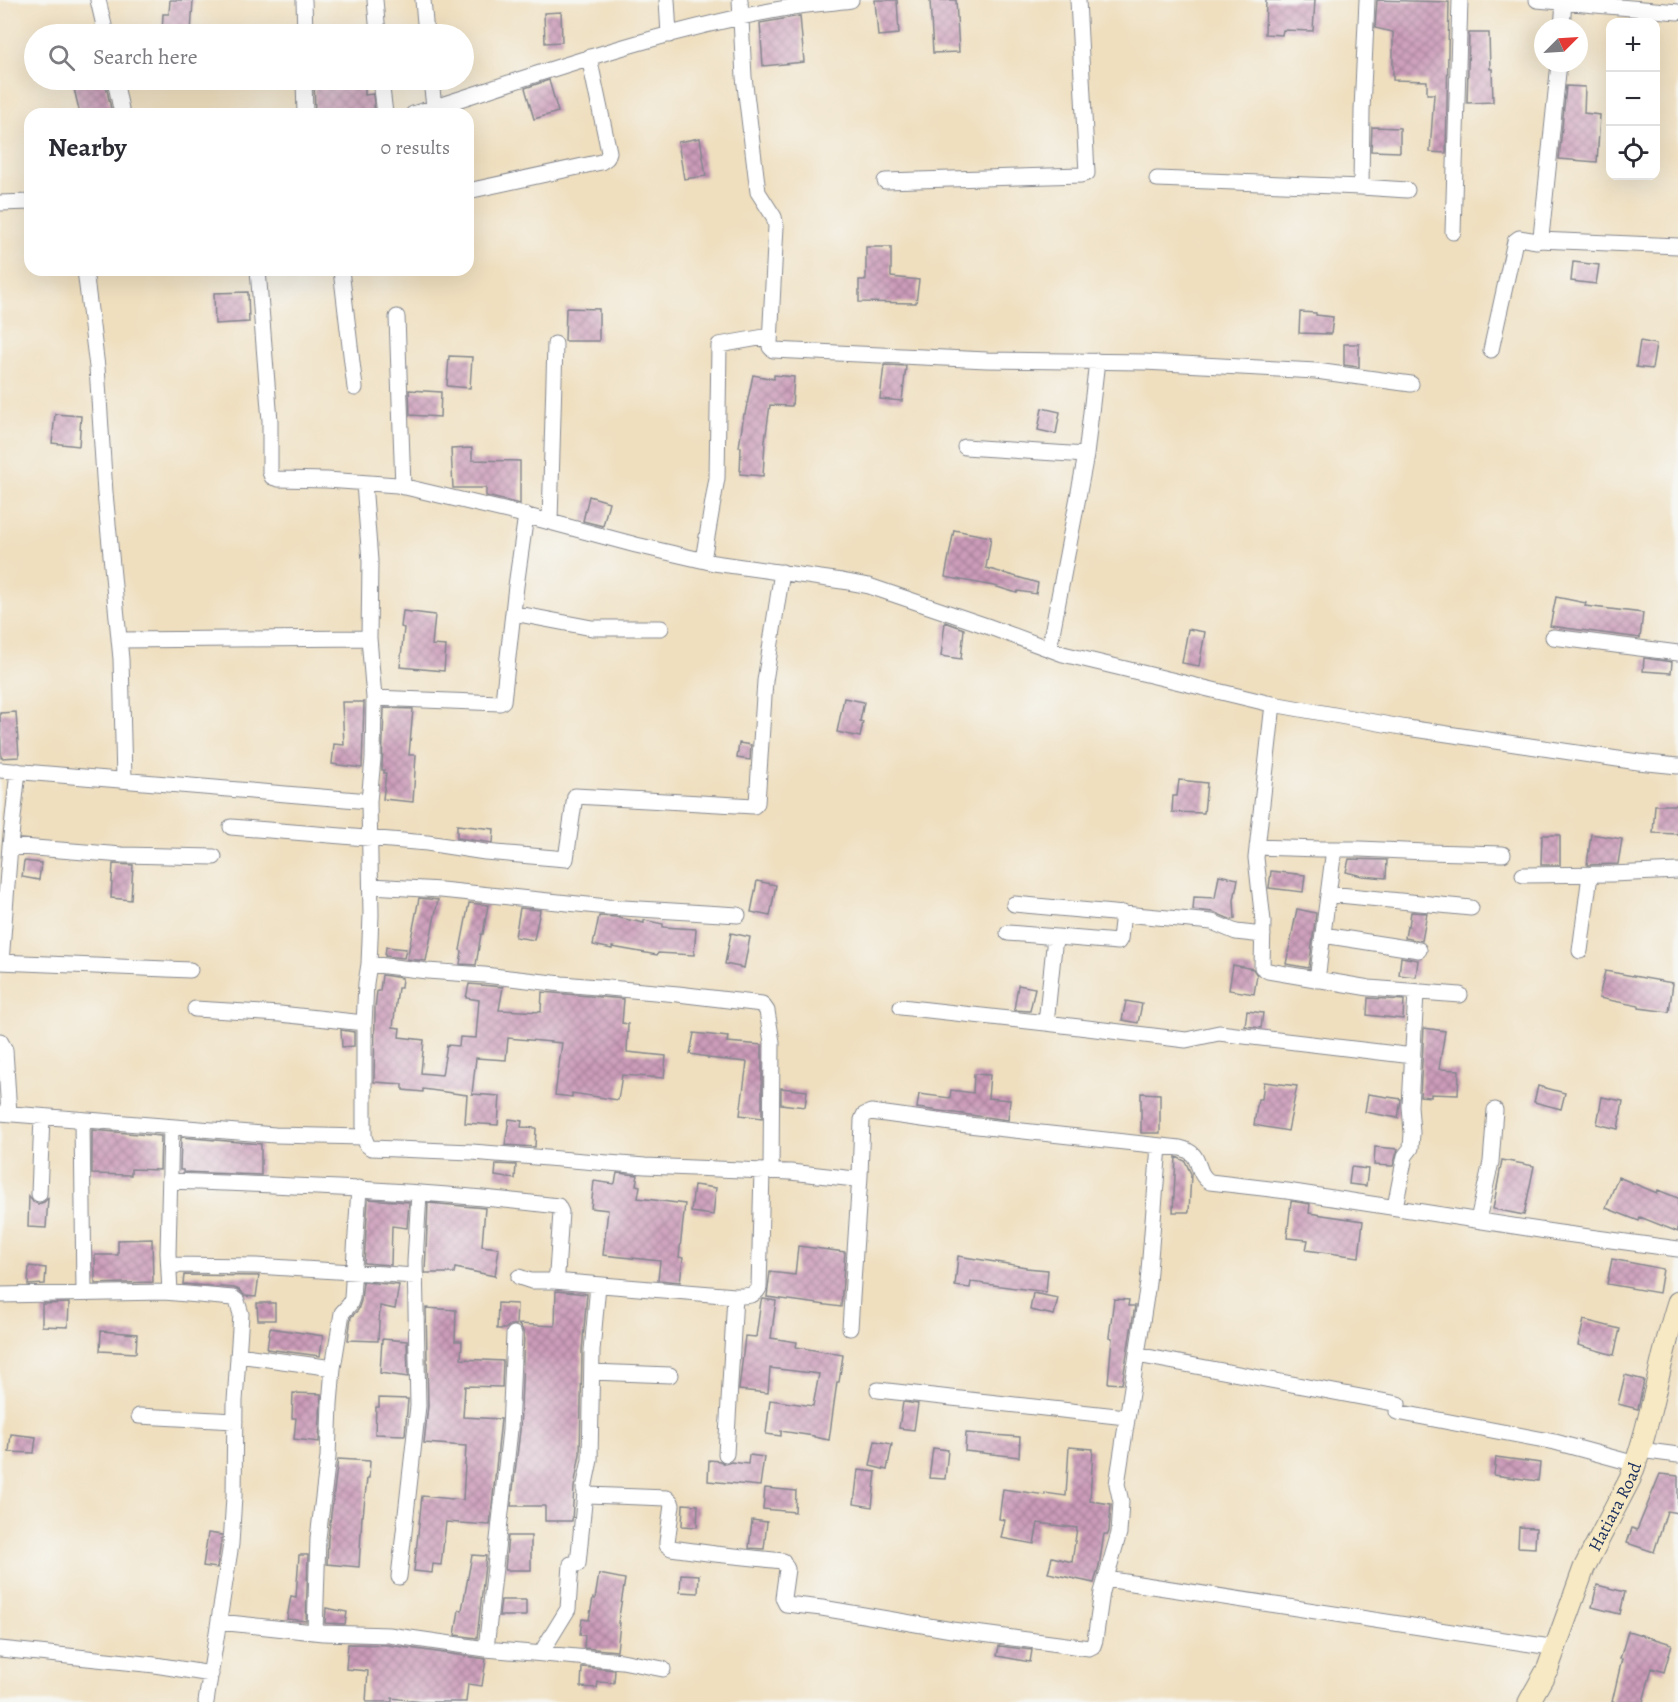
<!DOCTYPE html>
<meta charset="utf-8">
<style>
body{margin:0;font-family:Alegreya,serif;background:#f2f2f3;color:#2b2b33}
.controls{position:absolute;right:18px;top:18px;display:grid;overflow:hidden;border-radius:12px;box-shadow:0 6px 24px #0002}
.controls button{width:54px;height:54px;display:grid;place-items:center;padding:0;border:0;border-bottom:2px solid #e1e1e2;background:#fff;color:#2b2b33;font:30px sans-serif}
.compass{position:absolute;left:1534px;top:18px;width:54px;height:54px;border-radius:50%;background:#fff;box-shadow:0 6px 24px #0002;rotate:66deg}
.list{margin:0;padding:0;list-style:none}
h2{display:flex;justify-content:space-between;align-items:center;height:78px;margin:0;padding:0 24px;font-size:26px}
h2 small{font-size:20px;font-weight:400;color:#7c7c81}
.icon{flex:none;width:33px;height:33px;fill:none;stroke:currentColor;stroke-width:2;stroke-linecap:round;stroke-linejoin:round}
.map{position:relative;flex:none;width:1678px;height:1702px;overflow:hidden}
.search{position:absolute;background:#fff;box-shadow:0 6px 24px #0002;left:24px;top:24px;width:450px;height:66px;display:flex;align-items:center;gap:15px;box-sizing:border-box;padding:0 21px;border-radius:33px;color:#7c7c81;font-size:22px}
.panel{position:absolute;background:#fff;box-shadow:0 6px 24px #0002;left:24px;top:108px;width:450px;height:168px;border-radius:18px}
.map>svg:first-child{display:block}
.building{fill:url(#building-cross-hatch)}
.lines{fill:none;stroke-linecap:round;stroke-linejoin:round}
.street-casing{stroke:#85878e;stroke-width:17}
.secondary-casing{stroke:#85878e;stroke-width:23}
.street{stroke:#fff;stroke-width:15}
.secondary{stroke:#f7e9c3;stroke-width:21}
.labels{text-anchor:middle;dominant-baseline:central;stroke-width:6;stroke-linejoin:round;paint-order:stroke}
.street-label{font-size:18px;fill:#1b2f5e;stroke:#f6f6f2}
</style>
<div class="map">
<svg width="1678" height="1702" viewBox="0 0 1678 1702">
<defs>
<pattern id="building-cross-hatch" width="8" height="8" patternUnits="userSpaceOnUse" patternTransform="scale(1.5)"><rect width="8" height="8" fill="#cc9cb9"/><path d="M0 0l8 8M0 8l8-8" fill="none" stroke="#a5809a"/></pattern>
</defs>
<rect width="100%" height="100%" fill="#f6f6f2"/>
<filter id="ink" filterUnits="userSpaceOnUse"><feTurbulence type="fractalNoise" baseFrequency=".0167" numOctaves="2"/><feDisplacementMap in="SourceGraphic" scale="12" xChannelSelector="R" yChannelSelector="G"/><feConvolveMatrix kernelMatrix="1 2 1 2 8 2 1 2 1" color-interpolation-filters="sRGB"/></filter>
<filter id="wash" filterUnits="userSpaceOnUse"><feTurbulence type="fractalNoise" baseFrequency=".008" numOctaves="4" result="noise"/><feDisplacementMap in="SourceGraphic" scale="24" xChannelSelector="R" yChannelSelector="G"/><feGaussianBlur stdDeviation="1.35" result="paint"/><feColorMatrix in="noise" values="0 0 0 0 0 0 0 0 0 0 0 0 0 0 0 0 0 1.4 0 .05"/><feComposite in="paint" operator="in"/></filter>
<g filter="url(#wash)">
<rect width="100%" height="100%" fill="#efdfbf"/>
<g id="blocks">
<path class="building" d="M170,0H193L191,34H162L163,14H169Z
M875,0H897L899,34L878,36Z
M930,0H956L959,52L933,53Z
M1266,0H1315L1313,31L1283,30L1282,35L1265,34Z
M1377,0L1449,2L1446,153L1430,152L1434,94H1427V81L1393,80V32L1375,28Z
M561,12L562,42L545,43L544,13Z
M800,16L804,62L763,66L760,23Z
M1469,33H1489L1490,69H1492L1493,102L1467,103Z
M72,80H105L112,114H80Z
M314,80H365V95L373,94L375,114H315Z
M549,80L558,112L534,119L525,88Z
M1566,86L1585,87L1584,113L1600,115L1597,162L1559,159Z
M1372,127L1400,128V152L1371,151Z
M700,138L706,176L684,179L678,142Z
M866,247H891V277L919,280L916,303L859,302V280H866Z
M1573,262L1599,265L1596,284L1571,281Z
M248,292L249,322L215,324L214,293Z
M566,308L599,309V341H565Z
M1300,312L1316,313V315L1333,317L1331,334L1299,333Z
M1640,341L1656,344L1652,369L1636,367Z
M1344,344H1359V367L1344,365Z
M449,356L472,357L470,388L447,386Z
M884,365L906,366L902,401L880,399Z
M753,375L774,379V375L794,377L792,406L770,405L765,441L763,476L740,474L741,447H739L744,414H745Z
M409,390L441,392L440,417L410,415Z
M1042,408L1060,412L1056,434L1038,430Z
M55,414L81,416L79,446L52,443Z
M472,448V460L520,461V504L486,496V488H453L451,449Z
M589,496L609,502L603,526L583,521Z
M954,530L991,537L986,568L1038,583L1036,594L1018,591L1017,593L994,586L945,577Z
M1556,597L1586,603L1585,606L1643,613L1640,638L1550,626Z
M403,611L435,615L432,645L446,646L444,671L400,667L404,628L401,627Z
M945,622L964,629L961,659L941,656Z
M1188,629L1205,632L1199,666L1182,663Z
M1644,658L1672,662L1671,673L1643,671Z
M844,698L864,702L860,721L863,722L860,737L837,732Z
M342,702H364L362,768L332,764L334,744L344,745Z
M384,708L413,709L409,755H416L413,802L383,799L386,773H384V770H382Z
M16,712L19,757L1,758L0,713Z
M739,743L751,745L750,760L737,758Z
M1179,780L1207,783L1204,813L1172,812L1173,796H1177Z
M1655,805H1678V834L1653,833Z
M457,825L494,829L493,843L457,838Z
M1591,834L1622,839L1618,864L1587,865Z
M1542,835H1560V865H1541Z
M1349,859L1387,860L1386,878L1362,876L1346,872Z
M24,861L41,863L39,880L22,877Z
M113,864L133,865L131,900L111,898Z
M1271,871L1305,875L1303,892L1269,888Z
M1219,875L1238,879L1234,900L1235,919L1232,920L1213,912L1193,910L1194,897L1215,898Z
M757,881L776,885L770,916L751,912Z
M419,898L438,900L426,961L407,959Z
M469,903L488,905L483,934H481L476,965L460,964L462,951L460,950Z
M520,908L540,910L534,940L515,937Z
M1297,909L1316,913L1309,968L1286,964Z
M1411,912L1427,913L1422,941L1405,938L1407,926H1409Z
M599,916L615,917L644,923V920L663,924V927L696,929L694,955L658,953L657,955L612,947V949L593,945Z
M731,933L750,937L744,968L725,964Z
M386,947L406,949L404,958L385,956Z
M1401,957L1418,960L1416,977L1399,975Z
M1233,965L1253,969L1257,975L1254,994L1229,990Z
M1605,971L1673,983L1669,1012L1639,1008V1006L1599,998Z
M382,975L402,978L401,988H398L393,1027L400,1028L399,1037L424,1040L421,1073L442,1075L447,1045L459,1046L460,1037L476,1038L479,1000L466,998L469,984L503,987L499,1010L541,1012L542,992L624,999L622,1023L628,1024L627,1052L666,1056L664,1078L622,1075L618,1100L572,1093V1097L555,1095L562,1043L508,1038L506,1060L476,1058L472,1094L500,1096L498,1125L465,1123L467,1095L423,1089V1092L403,1090V1084L374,1082L375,1008L377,991H380Z
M1018,985L1035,988L1030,1011L1014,1010Z
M1368,998L1404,1000L1403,1019L1367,1015Z
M1126,1001L1142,1004L1138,1023L1122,1020Z
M1247,1011L1263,1013L1261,1028L1245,1026Z
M1424,1028L1445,1031L1439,1069L1459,1070L1458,1095L1431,1094V1097L1420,1096Z
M341,1030L354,1032V1046L342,1047Z
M694,1033L728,1037L727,1042L762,1045V1118L740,1115L747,1062L708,1058V1057L690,1054Z
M974,1074L990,1075L988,1098L1010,1100L1008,1120L917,1108L919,1094L950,1098L951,1090L973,1093Z
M1264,1082L1297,1086L1288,1131L1254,1125L1258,1099H1262Z
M1538,1086L1565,1093L1561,1109L1534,1102Z
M781,1088L807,1091L805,1107L781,1104Z
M1141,1093L1160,1094V1133H1141Z
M1368,1094L1401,1099L1398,1118L1365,1112Z
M1602,1097L1623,1101L1618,1129L1597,1124Z
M509,1119L522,1121L521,1127L536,1128L535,1147L505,1145Z
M92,1130L161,1136L160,1170L131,1169V1175L92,1174Z
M181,1137L261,1144V1175L183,1172V1170H180Z
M1375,1147L1398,1149L1393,1166L1374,1165Z
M1176,1157L1185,1161L1191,1174L1189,1212H1173Z
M1502,1160L1534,1166L1524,1215L1493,1209Z
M496,1164L516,1165L515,1179L495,1176Z
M1351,1167L1368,1169L1366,1186L1349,1184Z
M617,1173L638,1175L636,1185L640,1186L638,1198L685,1204L679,1257L683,1258L680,1282L658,1280L660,1261L603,1255L608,1210L591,1208L594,1181L614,1184L615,1183Z
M1618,1177L1657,1193L1658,1190L1678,1198V1232L1640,1217L1639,1221L1606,1208Z
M694,1185L716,1188L713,1215L691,1212Z
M29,1196L33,1202L38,1204L44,1202L48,1198L46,1228L28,1227Z
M368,1199L409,1202L407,1228L392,1226L391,1265L364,1263Z
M1291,1201L1310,1204L1309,1213L1363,1221L1359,1257L1306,1250L1308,1240L1287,1238Z
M428,1203L485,1208L482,1246L499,1248L495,1276L455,1268L454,1273H425Z
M152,1239L153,1282L95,1284V1255H118V1240Z
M798,1246L845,1252L841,1307L767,1297L770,1272L795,1275Z
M958,1256L1026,1267V1268L1048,1270L1046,1292L971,1282L970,1288L955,1286Z
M1612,1259L1663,1269L1659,1293L1607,1284Z
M29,1266L46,1268L45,1284L28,1285Z
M184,1275L259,1276L256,1297L245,1296L239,1290L234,1288L183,1284Z
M363,1282L399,1285L395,1309L380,1306L378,1341L348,1340L351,1317L358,1310L361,1301Z
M556,1291L587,1294L582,1351L580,1454L574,1487L572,1521H545V1506H511L520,1431L524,1334L522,1329L518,1324L555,1326Z
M1033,1293L1058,1298L1054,1315L1030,1310Z
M763,1299L776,1301L771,1338L797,1342L796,1347L843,1355L839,1382H837L829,1440L814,1437V1436L781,1431V1436L766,1434L770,1400L813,1406L819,1374L770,1368L768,1393L739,1390L745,1336L756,1337L761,1301Z
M1114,1299L1129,1300L1128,1306H1135L1122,1384L1108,1383L1112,1338L1109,1337Z
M69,1303L68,1327L42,1326V1304Z
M257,1303H275V1320H258Z
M498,1303L517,1304L516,1325H510L505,1329H497Z
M426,1308L456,1310L455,1341H462L461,1359L503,1361L502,1387L465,1386L463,1417L501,1419L490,1525L446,1522L441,1565L433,1564L432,1573L414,1571L422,1496L463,1500L466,1446L424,1443L428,1406Z
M1584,1320L1620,1329L1614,1355L1578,1345Z
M270,1328L323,1336L320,1356L267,1349Z
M101,1331L137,1334L136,1353L100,1351Z
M382,1339L407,1341L408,1377L380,1373Z
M1625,1375L1644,1380L1638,1409L1618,1404Z
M293,1393L321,1394L319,1442L294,1439L296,1418H292Z
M379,1398L408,1399L405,1435L375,1434L376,1407H379Z
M903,1402L918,1404L914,1430L899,1428Z
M966,1433L1020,1437L1019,1457L965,1451Z
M11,1434L36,1437L34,1453L9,1452Z
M875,1441L892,1444L887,1470L870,1466Z
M1069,1447L1093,1449L1090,1501L1111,1504L1109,1531L1108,1534H1104L1099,1566L1094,1583L1048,1573L1052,1557L1072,1562L1077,1528L1038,1523L1034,1544L1001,1538L1005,1520L999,1519L1003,1489L1045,1495V1493L1066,1496Z
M933,1448L948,1450L945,1479L929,1478Z
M749,1455L764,1457L760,1486L708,1481L709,1460L720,1461L725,1464L731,1462L748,1464Z
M1496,1457L1540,1463L1538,1481L1494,1475Z
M338,1459L370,1461L369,1478H367L363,1516H362L359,1567L327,1564L328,1539Z
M858,1470L876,1472L872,1507L854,1504Z
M1660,1474L1678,1476V1513L1667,1511L1654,1552L1627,1543L1632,1528L1637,1530Z
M765,1488L796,1491L795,1512L763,1509Z
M683,1504L698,1505L697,1527L682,1526Z
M752,1520L767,1522L764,1549L749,1548Z
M1519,1527L1536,1528L1535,1548L1518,1547Z
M208,1533L222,1535L217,1568L203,1566Z
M508,1536H531V1570H505Z
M299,1555H308L306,1621L287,1619L291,1596L296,1597Z
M472,1555L486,1556L477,1638L455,1635L459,1610H462Z
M599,1574L625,1579L618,1623H620L617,1651L584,1648L585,1635H580L582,1619L589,1620L593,1598L595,1599Z
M681,1574L699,1575L698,1593L680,1592Z
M1597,1585L1625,1592L1620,1614L1592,1607Z
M501,1600H526V1616H499Z
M326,1608L347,1612L345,1624L325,1623Z
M1628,1631L1672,1644L1664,1672L1652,1668L1643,1702H1612L1622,1659H1620Z
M348,1644L388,1645L486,1659L482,1686L468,1684L466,1702H422L392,1698V1702H366L368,1671L346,1669Z
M999,1646L1032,1650L1030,1662L997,1656Z
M582,1667L615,1670L614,1683L598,1682L597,1688L581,1687Z"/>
</g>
</g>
<g filter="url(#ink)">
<use href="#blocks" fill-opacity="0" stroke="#85878e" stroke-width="1.5"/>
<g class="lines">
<defs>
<path id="street" d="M98,0L106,34
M304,0L305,34
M375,0L378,34
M423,0L426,34
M667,0L669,35
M740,0L744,77L758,192L774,217L776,226L770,343V347L773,350L987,360L1144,362L1316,371L1411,384
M1537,0L1678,12
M1562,27L1564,2
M115,80L122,114
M304,80L305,114
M381,80L385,114
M431,80L434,107
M413,114C537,75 659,30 787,8C808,4 830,3 851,0
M1157,179L1361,187L1362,110L1367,0
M885,181L1081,175L1087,173L1078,0
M1361,187L1407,190
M468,191L601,162L607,158L609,152L589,57
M0,203L30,202
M1453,232L1460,0
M1539,240L1678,246
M85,270L97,367L105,493L121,659L124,780
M258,270L270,421V472L272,477L278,479L327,480L397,485L520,514L636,545L714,563L842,581L869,586L987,626L1063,654L1267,703L1407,728L1638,762L1678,766
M341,270L355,388
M397,317L403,487
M1491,350L1515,241L1519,238L1537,241L1541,237L1559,63
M965,447L1086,455
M364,483L370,561L369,638L374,698L373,759L369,801L371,915L369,964L366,983L364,1025V1137L367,1145L371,1148L472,1152L645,1166L790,1172L855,1179L860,1176L862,1120L864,1115L871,1112L959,1124L1180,1148C1204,1153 1193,1172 1210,1182L1287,1191L1559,1233L1678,1249
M550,521L555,344
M703,560L717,478L719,345L770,336
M513,613L592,628H661
M1553,637L1678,653
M119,640L369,638
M1049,649L1086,455L1097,361
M374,698L500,703L503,701L516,586L526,515
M1273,704L1256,858L1263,921L1262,967L1268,971L1369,988L1460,995
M0,770L369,801
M231,827L427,843L485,852L566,859L575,796L754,806L757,803L765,681L782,572
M10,846L122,855L214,857
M1257,847L1320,849H1360L1426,852L1503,854
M1523,875L1612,874L1678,871
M371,886L441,890L607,907L738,915
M1329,894L1471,908
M1014,904L1212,922L1236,932L1263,935
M1008,933L1118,942L1120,939L1123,913
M1323,935L1419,950
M1580,951L1590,875
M0,962L190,970
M1,962L10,846L18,771
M369,964L427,971L484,975L562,984L678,994L762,1004L767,1011L772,1042L771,1171
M1317,980L1334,849
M901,1007L1046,1023L1186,1040L1219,1033L1413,1056
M195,1009L280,1014L364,1023
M1046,1023L1055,937
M0,1041L5,1050L9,1114
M0,1113L275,1135L364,1137
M82,1120L84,1293
M170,1181C300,1186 429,1190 558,1206L561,1212L557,1273L554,1281L735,1296C744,1296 755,1297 759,1288L762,1171
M39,1194L42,1117
M1395,1207L1405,1156L1411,1148L1412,1133L1410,1106L1416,992
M1478,1220L1491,1162L1495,1110
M169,1265L256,1266L416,1276
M519,1277L531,1281H554
M598,1285L592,1351L590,1460L584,1489L587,1495L667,1498L671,1502L672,1505L667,1542V1545L671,1548L715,1554L783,1561L787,1569L783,1598L786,1604L822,1608L952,1630L1089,1648L1093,1646L1095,1640L1102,1592L1119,1533L1121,1502L1117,1484L1148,1283L1159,1146
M170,1292L168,1253L171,1127
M0,1295L164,1292L233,1298L237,1301L241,1314L235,1401L234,1497L231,1544L206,1702
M850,1328L860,1176
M238,1355L333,1368
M1137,1355L1398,1404
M592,1372L670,1375
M878,1390L1126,1417
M1397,1412L1555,1442L1636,1464
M139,1416L235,1421
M1640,1450L1678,1455
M726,1454L735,1296
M578,1564L585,1493
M399,1577L418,1406L415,1262L419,1193
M1106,1579L1557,1648
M219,1622L323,1633L389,1635L486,1649L622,1661L663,1669
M315,1632L318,1538L328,1457L330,1404L333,1368L342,1313L350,1304L352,1298L359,1188
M0,1649L155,1665L211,1674
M486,1649L510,1430L514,1334
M541,1653L568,1609L571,1564"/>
<g id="secondary">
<path id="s1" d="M1529,1702L1548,1668L1584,1568L1630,1479C1652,1422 1659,1360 1678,1302"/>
</g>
</defs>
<use href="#street" class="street-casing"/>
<use href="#secondary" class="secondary-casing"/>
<use href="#street" class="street"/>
<use href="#secondary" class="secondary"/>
</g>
</g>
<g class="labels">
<g class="street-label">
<text stroke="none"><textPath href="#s1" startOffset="214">Hatiara Road</textPath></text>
</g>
</g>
</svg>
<div class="controls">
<button>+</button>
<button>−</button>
<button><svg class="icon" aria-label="locate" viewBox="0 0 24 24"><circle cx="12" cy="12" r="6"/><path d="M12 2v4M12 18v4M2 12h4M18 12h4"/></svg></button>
</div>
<svg class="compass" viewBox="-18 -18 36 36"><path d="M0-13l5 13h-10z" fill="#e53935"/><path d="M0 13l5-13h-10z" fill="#7c7c81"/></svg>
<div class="search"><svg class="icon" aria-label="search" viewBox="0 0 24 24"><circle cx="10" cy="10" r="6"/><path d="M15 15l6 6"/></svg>Search here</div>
<section class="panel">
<h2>Nearby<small>0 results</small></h2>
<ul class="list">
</ul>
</section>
</div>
